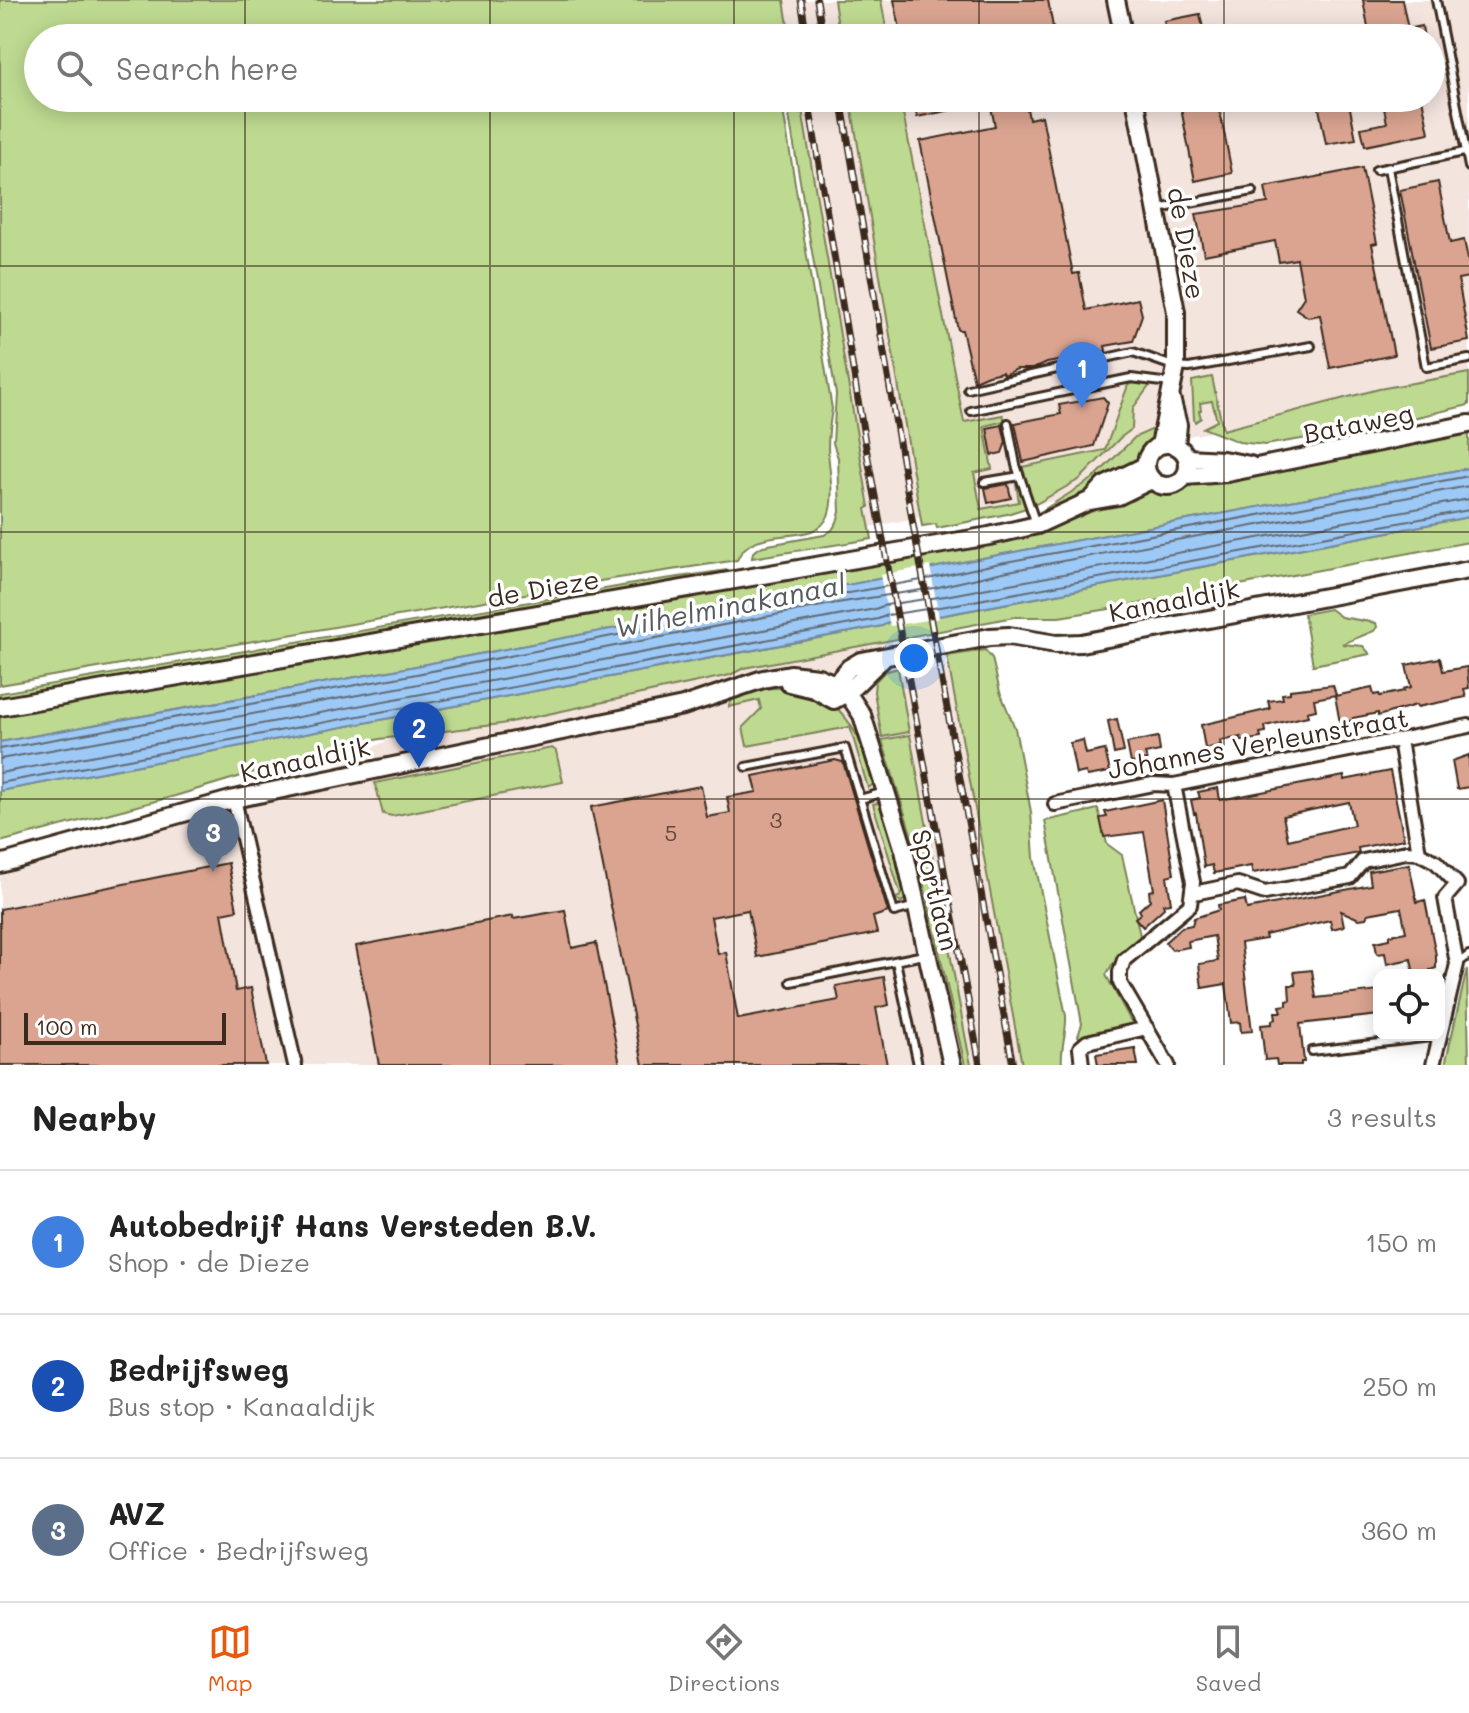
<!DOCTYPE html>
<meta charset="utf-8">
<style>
body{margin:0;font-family:Mali,sans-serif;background:#f6f6f6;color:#222}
.controls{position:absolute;right:24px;bottom:24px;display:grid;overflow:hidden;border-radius:16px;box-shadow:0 4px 20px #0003}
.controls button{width:72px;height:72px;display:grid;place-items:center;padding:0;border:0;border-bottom:2px solid #e0e0e0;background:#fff;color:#222;font:40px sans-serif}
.scale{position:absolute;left:24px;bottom:20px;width:202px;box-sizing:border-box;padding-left:8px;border:4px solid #3b2a1e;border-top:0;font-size:22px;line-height:28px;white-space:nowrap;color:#3b2a1e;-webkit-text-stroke:6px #fff;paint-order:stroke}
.you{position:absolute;left:914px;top:658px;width:28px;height:28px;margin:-20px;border:6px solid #fff;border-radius:50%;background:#1a73e8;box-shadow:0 0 0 12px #1a73e833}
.badge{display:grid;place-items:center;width:52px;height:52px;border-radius:50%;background:#ea580c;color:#fff;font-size:26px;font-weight:700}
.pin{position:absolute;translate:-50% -66px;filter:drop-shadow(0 2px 4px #0008)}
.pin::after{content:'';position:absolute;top:42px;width:28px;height:24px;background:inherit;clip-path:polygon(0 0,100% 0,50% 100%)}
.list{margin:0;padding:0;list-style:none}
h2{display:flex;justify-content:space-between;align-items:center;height:104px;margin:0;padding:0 32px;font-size:34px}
h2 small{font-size:26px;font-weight:400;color:#767676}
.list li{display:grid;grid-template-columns:52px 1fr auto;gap:24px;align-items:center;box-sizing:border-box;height:144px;padding:0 32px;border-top:2px solid #e0e0e0}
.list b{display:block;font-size:30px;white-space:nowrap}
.list p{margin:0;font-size:26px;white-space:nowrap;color:#767676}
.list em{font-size:26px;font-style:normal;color:#767676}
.icon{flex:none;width:44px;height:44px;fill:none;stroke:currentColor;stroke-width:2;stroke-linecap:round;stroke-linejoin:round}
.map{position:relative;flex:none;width:1469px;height:1065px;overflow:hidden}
.search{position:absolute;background:#fff;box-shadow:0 4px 20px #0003;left:24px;right:24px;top:24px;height:88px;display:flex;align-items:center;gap:20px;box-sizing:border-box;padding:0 28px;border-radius:44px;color:#767676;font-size:30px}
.sheet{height:536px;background:#fff}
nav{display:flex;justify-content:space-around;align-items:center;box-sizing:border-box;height:112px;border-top:2px solid #e0e0e0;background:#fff;font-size:22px;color:#767676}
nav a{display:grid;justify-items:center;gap:4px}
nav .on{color:#ea580c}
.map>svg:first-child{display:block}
.built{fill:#f4e4de}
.green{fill:#beda91;stroke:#7c8258;stroke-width:2}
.water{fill:#9cc9f6;stroke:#7589a0;stroke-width:2}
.pier{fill:#fff}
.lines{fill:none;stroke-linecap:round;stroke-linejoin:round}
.shore{stroke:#626a74;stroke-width:2}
.building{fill:#daa491;stroke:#3b2a1e;stroke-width:2;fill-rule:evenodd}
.service-casing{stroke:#3b2a1e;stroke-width:12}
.minor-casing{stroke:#3b2a1e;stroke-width:18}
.tertiary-casing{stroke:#3b2a1e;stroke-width:22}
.service{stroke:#fff;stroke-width:6}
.minor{stroke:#fff;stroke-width:12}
.tertiary{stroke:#fff;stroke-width:16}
.rail-casing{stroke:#3b2a1e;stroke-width:7}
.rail{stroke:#fff;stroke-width:4;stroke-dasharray:12;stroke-linecap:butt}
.grid{fill:none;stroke:#3b2a1e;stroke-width:2;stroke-opacity:0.55}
.labels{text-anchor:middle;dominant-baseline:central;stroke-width:7;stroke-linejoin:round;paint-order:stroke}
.number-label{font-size:22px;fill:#63483b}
.street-label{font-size:26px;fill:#3b2a1e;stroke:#fff}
.water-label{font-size:28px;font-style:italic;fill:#585a5f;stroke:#fff}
</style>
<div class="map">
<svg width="1469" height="1065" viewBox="0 0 1469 1065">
<rect width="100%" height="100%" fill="#fff"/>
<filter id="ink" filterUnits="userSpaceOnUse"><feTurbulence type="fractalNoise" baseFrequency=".0125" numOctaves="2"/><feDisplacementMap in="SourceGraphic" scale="16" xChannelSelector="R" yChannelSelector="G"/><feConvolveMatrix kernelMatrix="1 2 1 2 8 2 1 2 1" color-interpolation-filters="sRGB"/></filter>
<g filter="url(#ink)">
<path class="built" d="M776,0H1469V389L1182,437L1070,498L922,526L920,517L871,527L873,536L863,539L849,437L790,98H1431V38H782Z
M889,622L898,676L949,667L1022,1065H0V876L266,801L458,705L882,626Z"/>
<path class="green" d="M0,0H784L790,38H776L773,25L769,26L770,38H38V98H781L832,409C830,422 828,434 828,447C828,468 836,496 828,516C815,549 753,521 737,560L612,579L0,685Z
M834,0H881L888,38H840Z
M786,98H800L869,507L866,509L872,539L752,558L753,552L763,546L824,535L832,530L837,522L840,512L838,458L833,443L836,394Z
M850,98H900L964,422L1003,415L1005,421L984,426L992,469L974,473L981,509L1019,502L1016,484L1019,483L1026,508L1007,514L937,528L936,524L922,526Z
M1469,373V405L1374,427L1265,445L1239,442L1203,428L1217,421L1212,401L1200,403L1201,410L1199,411L1201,418L1195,422L1194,419L1192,381L1212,377L1223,430L1379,389Z
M1134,383L1150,385L1133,408L1132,429L1120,438L1080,479L1034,505L1022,467L1105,450L1128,385Z
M1158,427L1155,437L1129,469L1043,516L1040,512L1094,478L1135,437Z
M1469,432V468L998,555L848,585H830L828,588L400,669L0,742V713L1005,540L1047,530L1141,491L1169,493L1192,482L1236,480Z
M1469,517V542L1122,607L1059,617H1014L744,668L730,675L501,724L380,739L321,752L175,796L0,842V791L882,626L889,622L945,615Z
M728,570L727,575L0,700V693L651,581Z
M1330,609L1341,617L1376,623L1377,627L1374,631L1342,644L1363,646L1370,654L1313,665L1304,614Z
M985,650L992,658L1000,692L1015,728L1031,812L1034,858L1066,1016C1067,1033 1060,1048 1062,1065H1022L947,656Z
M898,668L909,732L882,737L874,692L875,682L884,672Z
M762,689C835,681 857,723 875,783L868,788L850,727L747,746L743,727L761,709L759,700L729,707V705L734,697Z
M910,735L966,1040L971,1065H965L916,850L882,740Z
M552,748L556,751L563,782L392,816L383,814L375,783Z
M881,802L899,862L907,897L902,902L894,899L901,896L873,804Z
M1098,809L1107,844L1122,855L1141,940L1112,965L1106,975L1133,1025L1082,1041L1078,1036L1082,1024L1045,821Z
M1467,969L1469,1065H1445Z"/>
<path class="water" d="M1469,468V517L944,615L889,622L882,626L0,791V742L400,669L827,588L830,585H848L998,555Z"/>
<path class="pier" d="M930,566L939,618L890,626L880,575Z"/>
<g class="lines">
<path class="shore" d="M0,749L401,677L834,593H849L932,578L1000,563L1469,476
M0,759L403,687L837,603L934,588L1003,572L1469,486
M0,773L875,609L886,605L945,596L1469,499
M0,783L878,619L888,615L946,606L1469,510"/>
</g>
<path class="building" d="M894,0H1048L1055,38H902Z
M1363,0H1402L1408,29L1422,26L1424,38H1370Z
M1200,14L1205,38H1167L1164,21Z
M913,98H985L986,103L917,117Z
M989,98H1025L1029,119L1042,116L1073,274L1079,273L1086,310L1138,299L1142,315L1133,341L1105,346L1106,351L1101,353L1047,363L1032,369H1017L1003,375L1002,372L988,375L974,381L962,330H958L920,141L995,126Z
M1179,98H1230L1232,109L1220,111L1232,173L1195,181Z
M1317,98H1348L1356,139L1326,144Z
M1382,98H1422L1429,133L1365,146L1361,128L1387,123Z
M1362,168L1377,243L1372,244L1394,355L1330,368L1320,315L1308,317L1296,309L1304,297L1297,259L1279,262L1275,241L1204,255L1196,214L1268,203L1265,187Z
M1438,182L1450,243L1464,240L1469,264V277L1458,279L1469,341L1431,348L1400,190Z
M1103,397L1108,403L1094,446L1023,462L1015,423L1061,414L1059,405Z
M1002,425L1006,442L1002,453L992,455L987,428Z
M1008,484L1011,498L988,503L985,488Z
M1440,658L1443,671L1467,667L1469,688L1464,689L1466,697L1417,707L1416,705L1378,716V713L1353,718L1354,720L1340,723L1335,696L1372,688L1374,695L1379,694L1380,696L1404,691L1403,689L1411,687L1406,665Z
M1333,685L1336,695L1314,699L1316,710L1307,712L1308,716L1265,726L1266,732L1260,733L1261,738L1242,741L1241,737L1220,741L1221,745L1205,749L1201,725L1270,709L1268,701L1283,699L1282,694L1290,693V690Z
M1117,719L1124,752L1114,754L1108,721Z
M1158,737L1160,751L1145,754L1147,760L1131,763L1127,743Z
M1083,740L1086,754L1105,750L1110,772L1087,776L1086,772L1076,774L1070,743Z
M1469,755V787L1457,789L1452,761Z
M835,760L843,762L888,912L873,917L877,933L757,957L748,910L711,917L718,954L726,952L738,1019L839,1000L836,986L884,977L889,1005L876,1008L887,1065H643L591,807L701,786L707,817L730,813L727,797L757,792L753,776Z
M1390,771L1404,839L1358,848L1359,853L1253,873L1251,866L1214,873L1212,865L1204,867L1196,813L1194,814L1191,800L1200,798L1198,792L1218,788L1220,800L1344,776V780ZM1349,802L1354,825L1288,840L1283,816Z
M1162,800L1174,874L1167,876L1171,903L1163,904L1164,908L1143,927L1135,918L1141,913L1139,910L1150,900L1149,891L1154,890L1144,832L1104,837L1100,818L1107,817L1105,812Z
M228,863L237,910L222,913L236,991L251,988L266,1065H0V909Z
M1409,864L1417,902L1425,900L1436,955V968L1430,970L1432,975H1414L1411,959L1387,964L1385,953L1377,954L1375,942L1390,939V935L1406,932L1401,908L1368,914L1366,918L1359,919L1341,911L1344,926L1332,929L1330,920L1265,935L1266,939L1241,943L1252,1031L1241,1032L1240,1022L1231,1023L1226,984L1202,988L1199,964L1218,961L1214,936L1188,941L1189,947L1172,950L1165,942L1182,927L1192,925L1194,918L1219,910L1218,905L1245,900L1247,909L1371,885L1369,871Z
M565,910L572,948L596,943L620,1065H379L356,946L513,916V919Z
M1312,970L1316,998L1379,991V1015L1300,1024L1304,1062H1301V1065H1277L1276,1059L1265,1060L1261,1025L1272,1024V1020L1276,1019L1275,1012H1282L1280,1006L1287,1005V1001L1290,1000L1289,985H1296L1294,972Z
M1135,1048L1138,1065H1098L1096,1054Z"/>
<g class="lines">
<defs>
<path id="service" d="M1436,0L1469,167
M1388,168L1426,367L1469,359
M1376,170L1469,151
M1158,209L1253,191
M968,389L1133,352L1176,367L1189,368L1311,346
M971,411L1131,378L1170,383
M1008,423L1016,465L1036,524
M984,482L1020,476
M746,767L845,748L894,912L916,906
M860,799L885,792
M896,961L918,1065
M1457,964L1469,955
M791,982L924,955
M1312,1051L1440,1036"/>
<path id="minor" d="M1400,740L1419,853L1436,862L1457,884
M234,799L295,1065
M1055,804L1153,784L1174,785L1469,726
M1194,893L1238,884L1265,893L1350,877L1363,861L1406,852L1419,853
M1082,1065L1080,1048L1087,1042L1147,1028
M1168,1065L1120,983V972L1124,960L1190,905L1193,882L1174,785
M1433,1065L1457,964L1445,898L1457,884"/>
<path id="tertiary" d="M1116,0L1124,38
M1135,98L1176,312V367L1160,445
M1171,398L1178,425L1176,446
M1146 465a21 21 0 1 1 42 0a21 21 0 1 1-42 0Z
M1187,458L1223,460L1250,465
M1185,476L1227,473L1469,424
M1090,501L1104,486L1145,466
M789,683L814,689L834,700C854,691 865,673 882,660
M835,684L848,694L862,715L904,850L952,1065
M0,707L989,536L1037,525L1089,501L1118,496L1151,480
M0,864L234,799L683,706L763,679L790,674L818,677L835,684L849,668L861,661L990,637L1009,636L1056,644L1081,643L1469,570"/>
</defs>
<use href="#service" class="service-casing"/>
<use href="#minor" class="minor-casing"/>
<use href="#tertiary" class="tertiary-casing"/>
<use href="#service" class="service"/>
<use href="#minor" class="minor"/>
<use href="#tertiary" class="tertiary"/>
<defs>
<path id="rail" d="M801,0L807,38
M817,0L823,38
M808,98L865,442L980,1065
M841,98L912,519L1013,1065"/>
</defs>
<use href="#rail" class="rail-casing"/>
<use href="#rail" class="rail"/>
</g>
</g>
<path class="grid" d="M245,0V38M490,0V38M734,0V38M979,0V38M1224,0V38M245,98V1065M490,98V1065M734,98V1065M979,98V1065M1224,98V1065M0,266H1469M0,532H1469M0,799H1469"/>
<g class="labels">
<g class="number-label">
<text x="776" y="819">3</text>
<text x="671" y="832">5</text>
</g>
<g class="street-label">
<text transform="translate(1187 243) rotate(80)">de Dieze</text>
<text transform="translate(1358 423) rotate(-11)">Bataweg</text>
<text transform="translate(543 588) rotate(-10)">de Dieze</text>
<text transform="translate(1174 600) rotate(-11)">Kanaaldijk</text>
<text transform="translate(1258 743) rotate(-10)">Johannes Verleunstraat</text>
<text transform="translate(305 759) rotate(-12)">Kanaaldijk</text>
<text transform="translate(936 890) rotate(76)">Sportlaan</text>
</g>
<g class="water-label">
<text transform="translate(730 605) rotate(-11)">Wilhelminakanaal</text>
</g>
</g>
</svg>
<div class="controls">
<button><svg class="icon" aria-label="locate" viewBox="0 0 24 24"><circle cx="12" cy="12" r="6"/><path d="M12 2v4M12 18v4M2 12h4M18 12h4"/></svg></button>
</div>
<div class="scale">100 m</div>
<div class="you"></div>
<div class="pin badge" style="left:1082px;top:408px;background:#3f7fe0">1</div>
<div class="pin badge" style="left:419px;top:768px;background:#1a4fb4">2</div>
<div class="pin badge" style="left:213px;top:872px;background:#5c6f8a">3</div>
<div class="search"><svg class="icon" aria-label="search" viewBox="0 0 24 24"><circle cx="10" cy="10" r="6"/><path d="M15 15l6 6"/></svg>Search here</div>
</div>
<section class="sheet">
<h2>Nearby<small>3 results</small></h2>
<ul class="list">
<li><span class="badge" style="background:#3f7fe0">1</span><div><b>Autobedrijf Hans Versteden B.V.</b><p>Shop · de Dieze</p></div><em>150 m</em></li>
<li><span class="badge" style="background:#1a4fb4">2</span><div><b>Bedrijfsweg</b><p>Bus stop · Kanaaldijk</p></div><em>250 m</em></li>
<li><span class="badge" style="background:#5c6f8a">3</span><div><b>AVZ</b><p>Office · Bedrijfsweg</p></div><em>360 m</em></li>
</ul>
</section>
<nav>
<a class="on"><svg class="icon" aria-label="map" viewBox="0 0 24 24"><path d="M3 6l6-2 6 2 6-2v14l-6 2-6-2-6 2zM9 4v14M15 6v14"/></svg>Map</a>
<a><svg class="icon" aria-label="directions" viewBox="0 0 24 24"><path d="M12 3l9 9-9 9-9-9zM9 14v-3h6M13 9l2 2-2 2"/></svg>Directions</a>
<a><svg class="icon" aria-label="saved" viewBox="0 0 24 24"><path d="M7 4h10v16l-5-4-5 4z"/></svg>Saved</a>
</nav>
